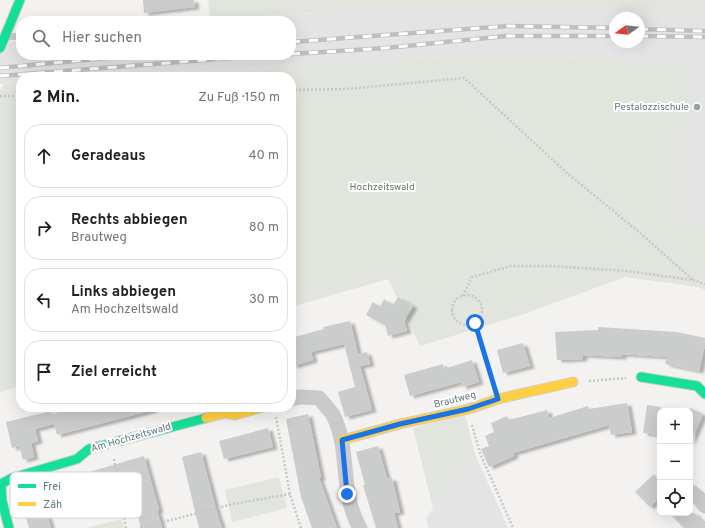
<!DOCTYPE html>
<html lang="de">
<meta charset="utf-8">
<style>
body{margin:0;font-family:Overpass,sans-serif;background:#f2f2f2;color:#202124}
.controls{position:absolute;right:12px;bottom:12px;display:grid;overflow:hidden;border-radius:8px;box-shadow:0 4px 16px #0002}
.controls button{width:36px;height:36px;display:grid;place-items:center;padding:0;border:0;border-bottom:1px solid #e0e0e0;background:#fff;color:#202124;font:20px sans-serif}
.compass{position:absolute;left:609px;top:12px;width:36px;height:36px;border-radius:50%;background:#fff;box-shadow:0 4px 16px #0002;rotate:256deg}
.stop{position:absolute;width:12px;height:12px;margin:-9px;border:3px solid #1a73e8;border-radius:50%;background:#fff}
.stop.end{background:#1a73e8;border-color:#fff;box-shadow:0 1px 4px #0008}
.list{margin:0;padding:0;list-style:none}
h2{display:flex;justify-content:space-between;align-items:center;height:52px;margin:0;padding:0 16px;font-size:17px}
h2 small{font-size:13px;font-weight:400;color:#757577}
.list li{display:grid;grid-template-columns:26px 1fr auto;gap:12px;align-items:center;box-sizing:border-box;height:64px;margin:0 8px 8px;padding:0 8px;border:1px solid #e0e0e0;border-radius:16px}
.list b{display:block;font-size:15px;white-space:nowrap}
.list p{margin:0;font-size:13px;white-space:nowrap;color:#757577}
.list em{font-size:13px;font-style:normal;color:#757577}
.icon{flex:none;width:22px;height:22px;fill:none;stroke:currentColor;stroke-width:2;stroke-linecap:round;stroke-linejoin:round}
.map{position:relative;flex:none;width:705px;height:528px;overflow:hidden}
.search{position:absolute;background:#fff;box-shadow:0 4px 16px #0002;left:16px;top:16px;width:280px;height:44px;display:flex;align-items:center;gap:10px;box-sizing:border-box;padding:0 14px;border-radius:16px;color:#757577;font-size:15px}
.panel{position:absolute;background:#fff;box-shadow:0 4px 16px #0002;left:16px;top:72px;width:280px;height:340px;border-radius:16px}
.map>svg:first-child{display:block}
.built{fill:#e3e4e3;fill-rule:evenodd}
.green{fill:#e2e5de}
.building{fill:#cbcccc;filter:url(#shadow)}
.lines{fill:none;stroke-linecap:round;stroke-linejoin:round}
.fast-casing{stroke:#cfd0d0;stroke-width:11}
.slow-casing{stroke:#cfd0d0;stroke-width:11}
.path{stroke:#c7c8c8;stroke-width:2.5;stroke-dasharray:2 2;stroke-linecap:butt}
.lane{stroke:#c8cacb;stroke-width:7}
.street{stroke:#c8cacb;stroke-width:15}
.fast{stroke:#16e098;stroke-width:9}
.slow{stroke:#ffcf43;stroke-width:9}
.rail-casing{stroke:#bec0c0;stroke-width:4.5}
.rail{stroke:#fff;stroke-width:3;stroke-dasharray:9;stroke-linecap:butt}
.route{stroke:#1a73e8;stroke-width:5}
.poi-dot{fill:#95a1a8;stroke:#fff;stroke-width:1.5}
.labels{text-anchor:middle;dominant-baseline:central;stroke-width:4;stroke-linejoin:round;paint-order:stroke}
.poi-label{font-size:10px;fill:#627681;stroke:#fff;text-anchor:end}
.park-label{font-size:10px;fill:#687861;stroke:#fff}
.street-label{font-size:10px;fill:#627681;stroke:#fff}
.key{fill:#fff;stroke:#d0d6d9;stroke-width:1}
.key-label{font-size:11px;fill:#627681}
</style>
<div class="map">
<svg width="705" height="528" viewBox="0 0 705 528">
<defs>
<filter id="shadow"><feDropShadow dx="4.5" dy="2.5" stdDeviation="1" flood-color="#0004"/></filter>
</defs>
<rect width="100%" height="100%" fill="#f3f2f0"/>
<path class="built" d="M703,0H705V223L683,220L689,64L512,54L387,60L120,77H21V83L0,84V43L21,41V55H291V21H191L366,10L700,12ZM615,18H639V42H615Z
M475,454L508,528H429L426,519L433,508Z"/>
<path class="green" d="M208,0H703L700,12L366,10L210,19Z
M512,54L690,64L683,219L705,223V290L698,287L625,277L524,314L420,346L388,279L291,307V77H120L388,60Z
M21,83V386L0,392V90L4,84Z
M465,414L475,454L433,508L413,428Z
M279,477L287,508L232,522L225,490Z
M122,519L124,528H86Z"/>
<path class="building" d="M143,0H194L195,7L144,13Z
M398,297L413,306L404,321L407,331L388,336L385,325L366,315L373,302L380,307L384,299L393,305Z
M350,321L358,354L367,352L370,364L360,366L372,410L345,417L338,392L355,387L344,344L311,352L313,360L293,366L291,360V338L324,329L323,327Z
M598,327L676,332L705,338V345L699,371L665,364L667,357L622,354V357L583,355V359L557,360L555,332L598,330Z
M523,343L530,366L503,373L497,350Z
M472,360L479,382L462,387L461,382L410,396L404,375L443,364L444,369Z
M627,403L632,432L611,435L609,425L513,453L514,456L489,467L481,449L489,446L485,436L494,432L491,423L507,416L509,420L547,410L549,418L588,406L589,409Z
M647,405L660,407V435L643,433Z
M78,407H152L153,410L57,435L54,424L35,429L38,441L31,443L34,457L23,460L19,446L12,448L6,422L51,411L52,414Z
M690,408L703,414L690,443Z
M308,414L321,478H319L337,528H312L301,497L286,419Z
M268,428L273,447L224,459L219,441Z
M378,446L387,479L392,478L400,512L394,513L398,528H376L363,485H365L356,452Z
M201,452L217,513L222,528H199L182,457Z
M144,456L159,510L157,511L162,528H141L128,481L44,505L51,528H29L18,492L38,486V487Z
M654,474L660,481V497L650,507L635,492Z
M669,513H694L705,524V528H684Z"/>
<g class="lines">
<defs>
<path id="fast" d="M0,48L20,0
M641,377L697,386L705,394
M9,528L2,501L1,484L12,478L77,459L89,449L206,418"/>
<path id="slow" d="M206,418L225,413L235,415L263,407
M342,440L400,424L469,409L498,399L573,382"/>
</defs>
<use href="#fast" class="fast-casing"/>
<use href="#slow" class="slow-casing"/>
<path class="path" d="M291,90L347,89L464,78L567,173L639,232L693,280
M0,96H21
M452 310a15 15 0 1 1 30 0a15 15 0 1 1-30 0Z
M463,296L472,277L511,266H551L627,271L693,280L705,284
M475,323L493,384
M589,381L626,378
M276,417L290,494L301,528
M472,425L480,453L513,528
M114,459L126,528
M140,528L233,504L290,494"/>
<path class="lane" d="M7,37L21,36"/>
<path class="street" d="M291,399L300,397L319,398C323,403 329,409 333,415C351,450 339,493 360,528
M690,491L698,497L705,506"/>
<use href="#fast" class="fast"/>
<use href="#slow" class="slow"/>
<defs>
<path id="rail" d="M639,29L705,31
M639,36L705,37
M291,42L508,26L615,28
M291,54L386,48L506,36H615
M0,68L138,55
M0,76L270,55"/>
</defs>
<use href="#rail" class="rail-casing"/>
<use href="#rail" class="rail"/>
</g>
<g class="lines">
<path class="route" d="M347,494L342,440L400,424L468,409L498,399L475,323"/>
</g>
<circle class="poi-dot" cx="697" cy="107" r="4"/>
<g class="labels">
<g class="poi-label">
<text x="689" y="107">Pestalozzischule</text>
</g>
<g class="park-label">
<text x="382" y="187">Hochzeitswald</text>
</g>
<g class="street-label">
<text transform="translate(455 400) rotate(-14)">Brautweg</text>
<text transform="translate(131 438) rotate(-16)">Am Hochzeitswald</text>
</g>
</g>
<rect x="10" y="472" width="132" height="46" rx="6" class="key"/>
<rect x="18" y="484" width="18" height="4" fill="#16e098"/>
<rect x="18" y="502" width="18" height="4" fill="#ffcf43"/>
<g class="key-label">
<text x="43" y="490">Frei</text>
<text x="43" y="508">Zäh</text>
</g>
</svg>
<div class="controls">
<button>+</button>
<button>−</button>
<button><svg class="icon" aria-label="locate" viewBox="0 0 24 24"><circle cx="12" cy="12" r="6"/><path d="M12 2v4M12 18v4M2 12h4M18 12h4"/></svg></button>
</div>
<svg class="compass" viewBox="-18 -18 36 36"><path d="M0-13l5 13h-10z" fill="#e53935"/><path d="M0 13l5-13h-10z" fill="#757577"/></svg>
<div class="stop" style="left:475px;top:323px"></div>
<div class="stop end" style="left:347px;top:494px"></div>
<div class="search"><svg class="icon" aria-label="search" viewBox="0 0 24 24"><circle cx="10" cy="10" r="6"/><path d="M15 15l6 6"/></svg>Hier suchen</div>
<section class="panel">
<h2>2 Min.<small>Zu Fuß · 150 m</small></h2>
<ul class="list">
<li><svg class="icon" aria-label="ahead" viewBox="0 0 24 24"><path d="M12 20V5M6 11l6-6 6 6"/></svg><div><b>Geradeaus</b></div><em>40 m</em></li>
<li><svg class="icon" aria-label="right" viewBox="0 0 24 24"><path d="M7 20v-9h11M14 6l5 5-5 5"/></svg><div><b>Rechts abbiegen</b><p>Brautweg</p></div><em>80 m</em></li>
<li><svg class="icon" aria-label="left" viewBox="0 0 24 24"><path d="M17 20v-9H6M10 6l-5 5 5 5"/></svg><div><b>Links abbiegen</b><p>Am Hochzeitswald</p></div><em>30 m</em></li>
<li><svg class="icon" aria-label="arrive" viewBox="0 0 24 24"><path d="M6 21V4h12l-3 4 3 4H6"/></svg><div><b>Ziel erreicht</b></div></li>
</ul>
</section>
</div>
